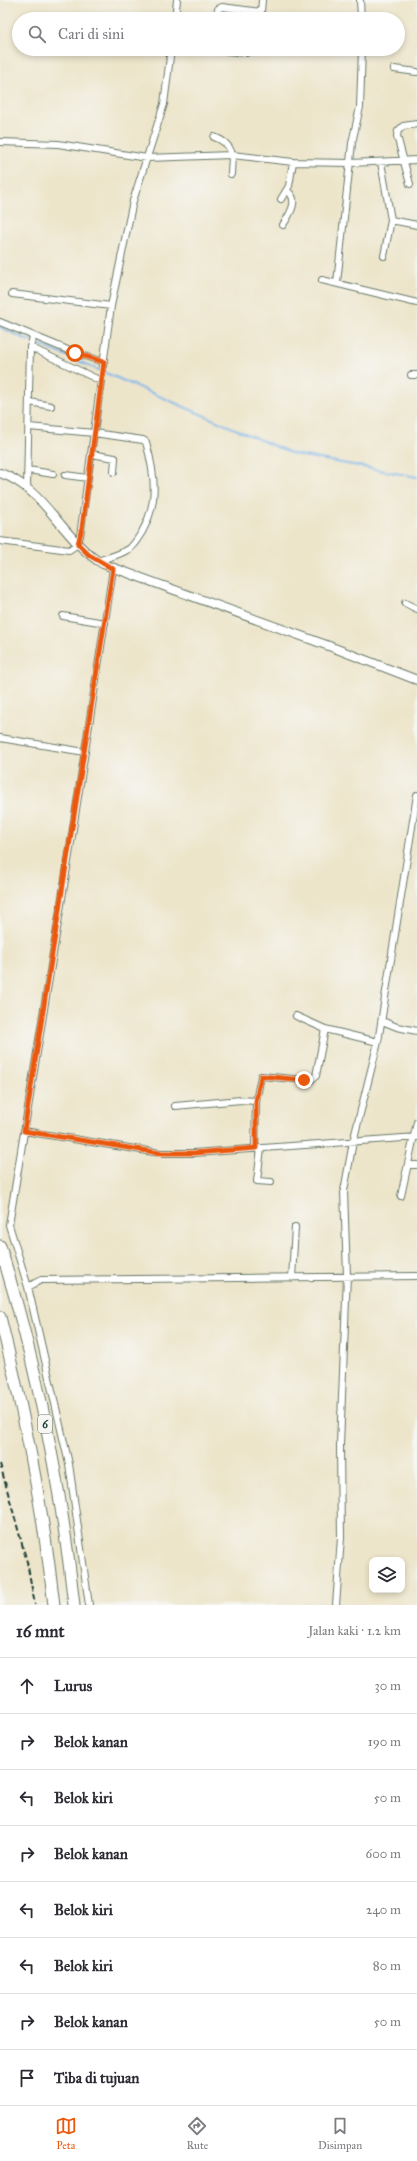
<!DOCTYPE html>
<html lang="id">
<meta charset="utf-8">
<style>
body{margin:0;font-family:"IM FELL Great Primer",serif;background:#f7f7f7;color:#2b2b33}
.controls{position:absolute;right:12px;bottom:12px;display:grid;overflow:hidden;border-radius:8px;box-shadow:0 2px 6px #0003}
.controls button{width:36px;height:36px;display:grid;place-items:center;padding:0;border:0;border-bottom:1px solid #e1e1e2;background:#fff;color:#2b2b33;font:20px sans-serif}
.stop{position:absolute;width:12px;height:12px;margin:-9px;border:3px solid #ea580c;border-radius:50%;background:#fff}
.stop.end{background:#ea580c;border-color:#fff;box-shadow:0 1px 4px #0008}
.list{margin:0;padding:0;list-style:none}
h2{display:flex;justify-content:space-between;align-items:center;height:52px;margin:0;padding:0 16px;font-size:17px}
h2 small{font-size:13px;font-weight:400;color:#7c7c81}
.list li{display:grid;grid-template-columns:26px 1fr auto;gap:12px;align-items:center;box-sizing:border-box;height:56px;padding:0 16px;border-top:1px solid #e1e1e2}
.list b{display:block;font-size:15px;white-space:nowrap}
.list em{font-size:13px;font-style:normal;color:#7c7c81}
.icon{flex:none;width:22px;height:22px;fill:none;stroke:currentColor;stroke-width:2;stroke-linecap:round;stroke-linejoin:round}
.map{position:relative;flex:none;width:417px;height:1605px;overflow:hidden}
.search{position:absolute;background:#fff;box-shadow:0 2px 6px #0003;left:12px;right:12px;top:12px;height:44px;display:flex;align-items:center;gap:10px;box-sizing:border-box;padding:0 14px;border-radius:22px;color:#7c7c81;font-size:15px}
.sheet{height:500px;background:#fff}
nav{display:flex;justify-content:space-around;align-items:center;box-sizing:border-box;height:56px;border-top:1px solid #e1e1e2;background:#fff;font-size:11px;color:#7c7c81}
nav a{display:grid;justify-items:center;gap:2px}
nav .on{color:#ea580c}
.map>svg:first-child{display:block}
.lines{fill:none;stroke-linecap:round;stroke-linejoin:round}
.stream{stroke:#78b4ea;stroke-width:2}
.minor-casing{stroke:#677868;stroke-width:8}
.secondary-casing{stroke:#677868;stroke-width:10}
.motorway-casing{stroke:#677868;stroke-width:13}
.minor{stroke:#fff;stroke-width:6}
.secondary{stroke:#fff;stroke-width:8}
.motorway{stroke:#fff;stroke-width:11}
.rail{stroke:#1f3d34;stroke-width:2;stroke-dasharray:6 3;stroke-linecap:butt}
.route{stroke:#ea580c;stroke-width:5}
.labels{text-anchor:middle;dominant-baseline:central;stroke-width:4;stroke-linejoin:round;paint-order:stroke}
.shield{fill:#f6f6f2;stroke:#60746d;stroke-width:1}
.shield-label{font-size:11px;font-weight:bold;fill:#1f3d34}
</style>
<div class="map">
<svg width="417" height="1605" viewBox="0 0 417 1605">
<rect width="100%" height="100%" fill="#f6f6f2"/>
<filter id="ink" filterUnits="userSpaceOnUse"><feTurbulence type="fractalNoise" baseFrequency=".025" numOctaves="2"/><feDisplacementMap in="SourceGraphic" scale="8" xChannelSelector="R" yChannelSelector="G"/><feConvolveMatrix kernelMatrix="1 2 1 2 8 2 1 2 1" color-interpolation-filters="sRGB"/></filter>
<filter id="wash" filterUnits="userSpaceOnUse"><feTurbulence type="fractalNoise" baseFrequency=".012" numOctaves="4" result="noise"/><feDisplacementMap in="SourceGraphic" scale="16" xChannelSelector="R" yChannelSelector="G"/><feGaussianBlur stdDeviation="0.9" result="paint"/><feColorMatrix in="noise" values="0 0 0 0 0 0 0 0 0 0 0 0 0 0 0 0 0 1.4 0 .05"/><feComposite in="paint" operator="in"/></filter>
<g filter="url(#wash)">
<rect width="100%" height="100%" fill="#ede5ca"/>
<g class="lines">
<path class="stream" d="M0,327L30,341
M41,345L293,454L417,477"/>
</g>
</g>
<g filter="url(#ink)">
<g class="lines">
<defs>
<path id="minor" d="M360,0L361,19
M176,14L214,19
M175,19L177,0
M216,19L218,9L222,7L261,12L262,0
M211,49L246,53L253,49
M394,69L417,72
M214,137C223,140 230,145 232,155L293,162L350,163L417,160
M0,142L58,144L147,158L232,155L231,174
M381,162L391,220L384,256
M410,184L397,136L398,131L403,126L417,124
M281,199L289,186L293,162
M391,220L417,225
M283,225C290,214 300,199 287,191
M322,280L417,303
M337,283L352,143L360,107L362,49
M12,294L111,306
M0,322L75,353L104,362
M30,347L101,381
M411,375H417
M30,402L51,406
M29,427L94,433L143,440L146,442C155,475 159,501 142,532C138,538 135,544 129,549C119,555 108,558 97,561
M91,454L115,458L114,472
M28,470L53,474
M65,475L88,478
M27,488L30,347L33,337
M0,541L69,550L75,546L80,536L111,306L133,201L164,104L171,49
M405,603L417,609
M63,616L105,623
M0,738L85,752
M382,1021L397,1027L417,1031
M325,1029L378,1042
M256,1101L261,1076L304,1080H311L316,1076L325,1029L296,1016
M175,1106L241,1100L256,1101L255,1148
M24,1131L160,1153H194L417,1137
M261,1148L257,1181L271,1182
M408,1165H417
M401,1196L417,1122
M292,1278L295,1227
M28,1287L41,1280L417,1276
M89,1605L69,1464L28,1287L9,1225L69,855L113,569
M336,1605L341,1538L340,1444L347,1276L344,1191L353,1142L378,1042L417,795"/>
<path id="secondary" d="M0,473C45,488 63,541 103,564L329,646L417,680"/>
<path id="motorway" d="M0,1246C36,1363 61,1484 74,1605
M0,1317C24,1412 43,1508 54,1605"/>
</defs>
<use href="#minor" class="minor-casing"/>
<use href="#secondary" class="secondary-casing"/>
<use href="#motorway" class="motorway-casing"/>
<use href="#minor" class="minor"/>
<use href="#secondary" class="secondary"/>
<use href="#motorway" class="motorway"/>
<path class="rail" d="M0,1464L27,1562L35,1605"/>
</g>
</g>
<g class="lines" filter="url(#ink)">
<path class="route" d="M75,353L104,362L82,528L78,544L89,555L113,569L24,1131L160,1153H194L256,1148V1101L261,1076L304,1080"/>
</g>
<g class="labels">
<rect class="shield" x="38" y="1415" width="14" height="18" rx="3"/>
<g class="shield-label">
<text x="45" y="1424">6</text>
</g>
</g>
</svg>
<div class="controls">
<button><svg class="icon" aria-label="layers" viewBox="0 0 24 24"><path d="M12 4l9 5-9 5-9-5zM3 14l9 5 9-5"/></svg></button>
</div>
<div class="stop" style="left:75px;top:353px"></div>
<div class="stop end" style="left:304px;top:1080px"></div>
<div class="search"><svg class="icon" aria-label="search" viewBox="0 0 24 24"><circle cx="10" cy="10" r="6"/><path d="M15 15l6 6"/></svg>Cari di sini</div>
</div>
<section class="sheet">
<h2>16 mnt<small>Jalan kaki · 1.2 km</small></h2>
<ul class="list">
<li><svg class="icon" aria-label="ahead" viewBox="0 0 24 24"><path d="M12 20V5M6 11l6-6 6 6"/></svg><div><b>Lurus</b></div><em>30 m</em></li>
<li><svg class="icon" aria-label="right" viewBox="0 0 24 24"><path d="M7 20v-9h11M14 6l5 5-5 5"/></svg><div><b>Belok kanan</b></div><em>190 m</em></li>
<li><svg class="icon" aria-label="left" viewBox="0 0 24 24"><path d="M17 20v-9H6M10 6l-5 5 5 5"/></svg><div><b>Belok kiri</b></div><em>50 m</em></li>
<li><svg class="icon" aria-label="right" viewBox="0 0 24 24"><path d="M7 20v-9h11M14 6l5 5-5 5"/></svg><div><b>Belok kanan</b></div><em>600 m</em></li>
<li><svg class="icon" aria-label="left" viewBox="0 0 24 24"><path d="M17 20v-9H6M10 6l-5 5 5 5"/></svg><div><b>Belok kiri</b></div><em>240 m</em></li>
<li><svg class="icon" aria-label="left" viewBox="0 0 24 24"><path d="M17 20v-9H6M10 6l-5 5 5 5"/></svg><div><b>Belok kiri</b></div><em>80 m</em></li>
<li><svg class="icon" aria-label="right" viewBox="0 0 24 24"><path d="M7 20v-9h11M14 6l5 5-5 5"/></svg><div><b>Belok kanan</b></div><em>50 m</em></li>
<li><svg class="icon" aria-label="arrive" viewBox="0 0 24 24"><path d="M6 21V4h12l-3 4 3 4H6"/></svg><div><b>Tiba di tujuan</b></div></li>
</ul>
</section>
<nav>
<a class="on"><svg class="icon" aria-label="map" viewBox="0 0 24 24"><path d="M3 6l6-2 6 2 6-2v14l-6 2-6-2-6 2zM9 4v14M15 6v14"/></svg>Peta</a>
<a><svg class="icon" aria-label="directions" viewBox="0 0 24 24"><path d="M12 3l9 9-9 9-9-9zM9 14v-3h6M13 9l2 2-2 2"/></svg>Rute</a>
<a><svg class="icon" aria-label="saved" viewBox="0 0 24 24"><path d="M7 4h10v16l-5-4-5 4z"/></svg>Disimpan</a>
</nav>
